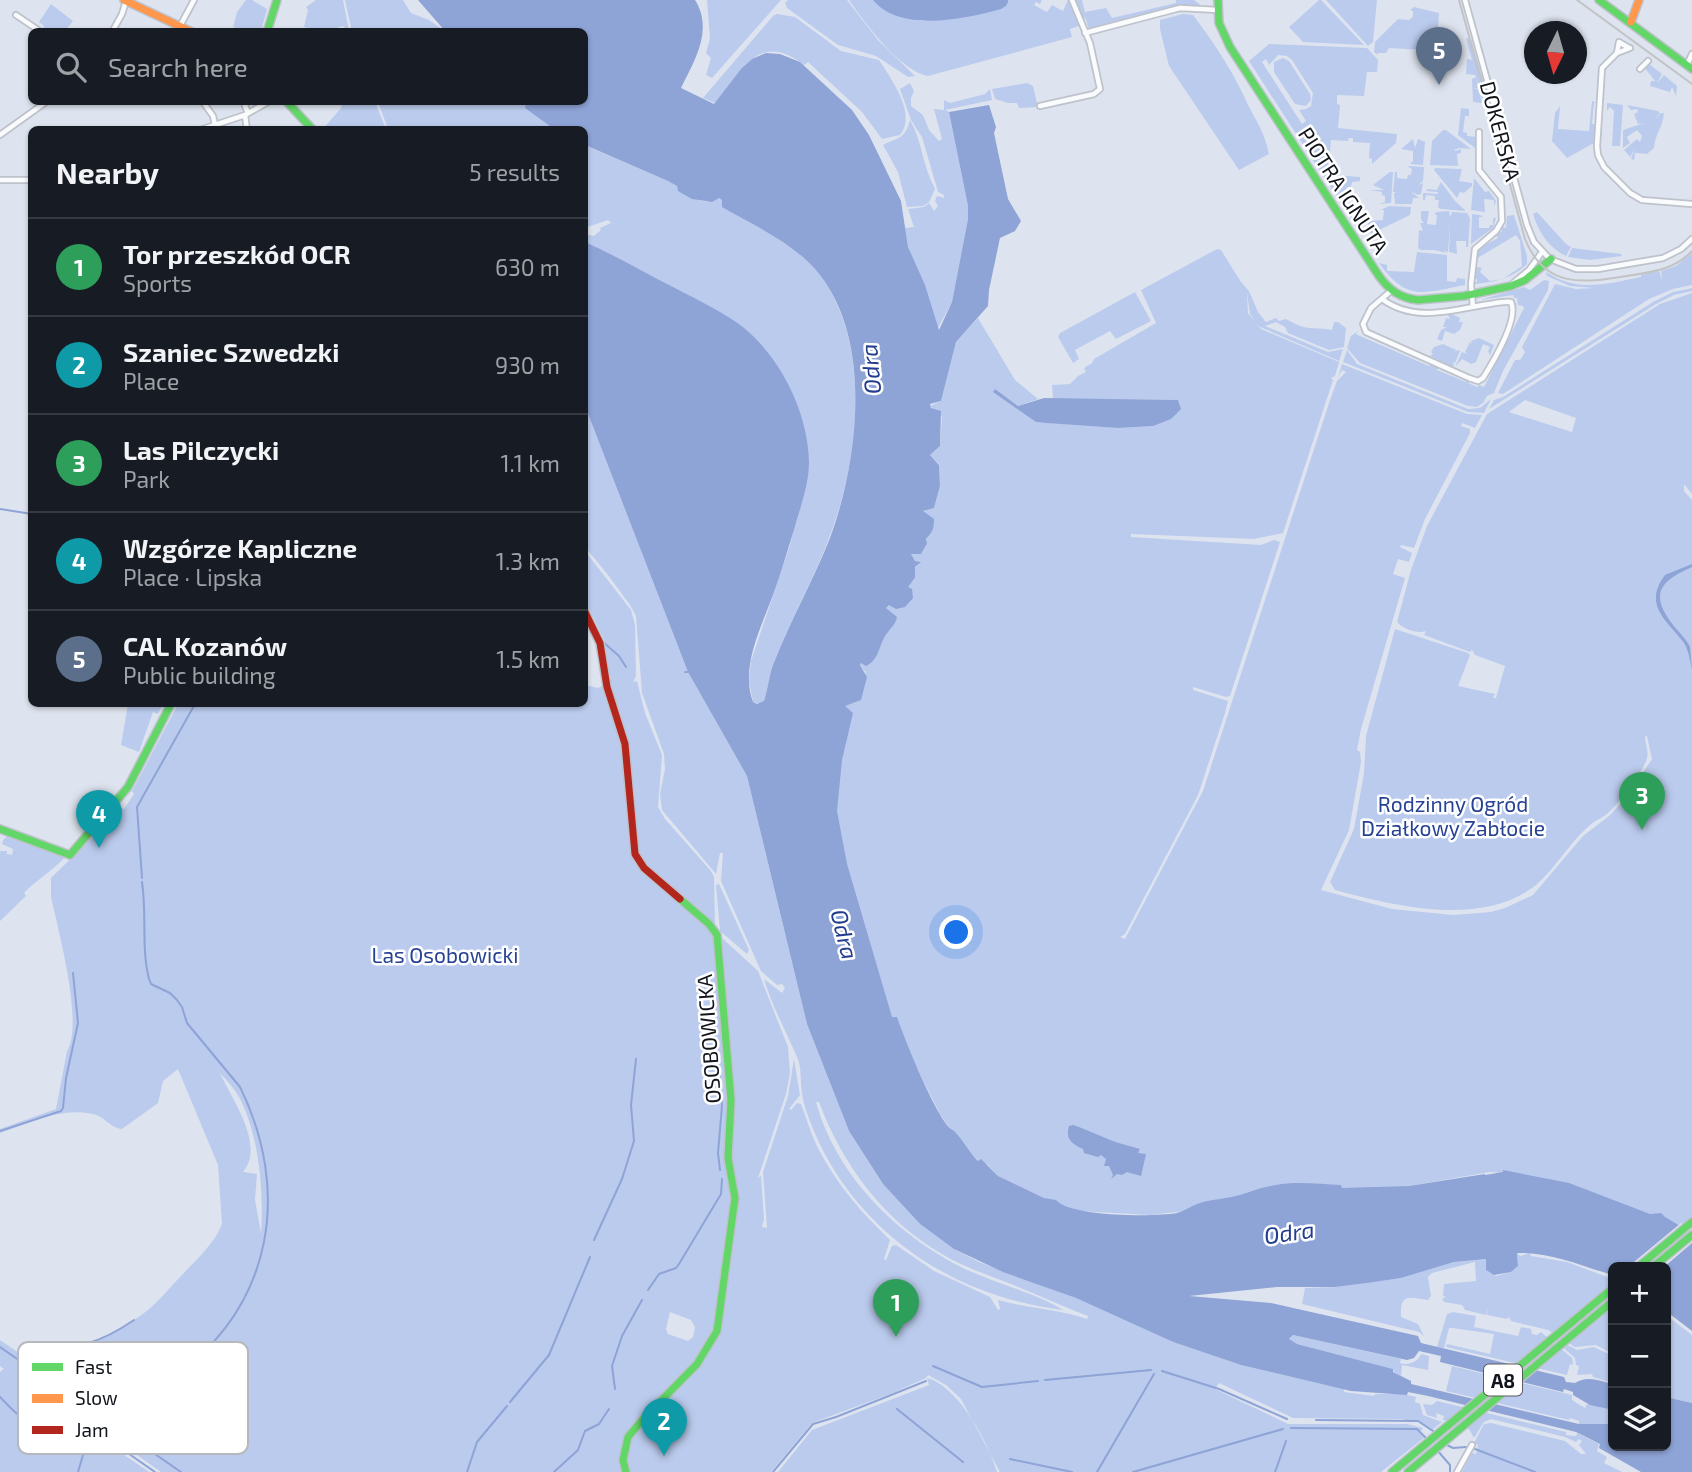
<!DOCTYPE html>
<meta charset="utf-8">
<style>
body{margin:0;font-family:"Exo 2",sans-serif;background:#242831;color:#f1f3f6}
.controls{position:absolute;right:21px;bottom:21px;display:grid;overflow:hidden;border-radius:10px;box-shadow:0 2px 5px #0004}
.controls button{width:63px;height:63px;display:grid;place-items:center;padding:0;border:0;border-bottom:2px solid #363941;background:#171b24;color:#f1f3f6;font:35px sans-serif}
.compass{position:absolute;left:1524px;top:21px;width:63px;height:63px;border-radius:50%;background:#171b24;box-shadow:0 2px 5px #0004;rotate:185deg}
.you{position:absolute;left:957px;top:933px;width:24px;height:24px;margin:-18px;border:5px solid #fff;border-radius:50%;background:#1a73e8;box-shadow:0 0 0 10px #1a73e833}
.badge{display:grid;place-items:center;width:46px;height:46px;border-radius:50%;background:#acb0b5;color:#fff;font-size:23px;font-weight:700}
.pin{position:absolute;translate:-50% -58px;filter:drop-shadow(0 2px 4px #0008)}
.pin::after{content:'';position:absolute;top:37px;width:24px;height:21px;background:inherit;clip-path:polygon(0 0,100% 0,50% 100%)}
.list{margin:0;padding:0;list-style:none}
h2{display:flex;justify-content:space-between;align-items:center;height:91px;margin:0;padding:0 28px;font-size:30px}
h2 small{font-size:23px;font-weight:400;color:#9ea1a6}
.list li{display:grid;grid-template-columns:46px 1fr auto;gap:21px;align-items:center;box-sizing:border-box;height:98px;padding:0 28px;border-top:2px solid #363941}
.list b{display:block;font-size:26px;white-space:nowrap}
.list p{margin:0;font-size:23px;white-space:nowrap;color:#9ea1a6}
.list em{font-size:23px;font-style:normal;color:#9ea1a6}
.icon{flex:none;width:38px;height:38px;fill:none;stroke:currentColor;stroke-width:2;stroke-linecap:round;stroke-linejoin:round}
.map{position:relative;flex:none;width:1692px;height:1472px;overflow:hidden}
.search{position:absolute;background:#171b24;box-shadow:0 2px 5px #0004;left:28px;top:28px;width:560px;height:77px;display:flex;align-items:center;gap:18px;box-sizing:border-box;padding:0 24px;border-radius:10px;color:#9ea1a6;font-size:26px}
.panel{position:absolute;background:#171b24;box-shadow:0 2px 5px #0004;left:28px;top:126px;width:560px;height:581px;border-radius:10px}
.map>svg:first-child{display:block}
.green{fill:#bbcbed;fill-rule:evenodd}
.water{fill:#8ea3d6}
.pier{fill:#dee4ef}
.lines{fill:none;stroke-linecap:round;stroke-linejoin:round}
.stream{stroke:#8ea3d6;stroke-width:2}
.street-casing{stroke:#bec2cb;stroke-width:8}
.fast-casing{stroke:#bec2cb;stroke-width:10}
.slow-casing{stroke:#bec2cb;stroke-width:10}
.jam-casing{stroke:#bec2cb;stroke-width:10}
.street{stroke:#fafbfd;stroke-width:4.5}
.fast{stroke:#63d668;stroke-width:7}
.slow{stroke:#ff974d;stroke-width:7}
.jam{stroke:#b3261e;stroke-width:7}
.tram{stroke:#c1c3c5;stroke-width:2}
.labels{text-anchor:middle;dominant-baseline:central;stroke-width:5;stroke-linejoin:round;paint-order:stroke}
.shield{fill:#fff;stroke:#585a5f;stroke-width:2}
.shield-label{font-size:19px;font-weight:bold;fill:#10141b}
.street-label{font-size:21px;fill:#10141b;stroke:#fff}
.park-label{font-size:21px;fill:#274293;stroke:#fff}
.water-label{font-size:23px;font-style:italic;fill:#223d8d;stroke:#fff}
.key{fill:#fff;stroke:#b7b8bb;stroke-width:2}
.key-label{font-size:19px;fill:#10141b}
</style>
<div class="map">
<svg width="1692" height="1472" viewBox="0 0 1692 1472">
<rect width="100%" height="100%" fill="#dee4ef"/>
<path class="green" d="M246,0H252L267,9L261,31H247L233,27L237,12Z
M316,0H343L349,31H346L344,26L338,27L339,31H315V29L304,27L308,10L306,7Z
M345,0H403L411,13L429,20L445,31H352Z
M707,0H781L712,78L706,75L711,58L706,53L710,38Z
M788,0H847L878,40L915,76L908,77L876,56L838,45L787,8L785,3Z
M849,0H1042L1040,4L1036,2L1034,5L1047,12L1052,5L1063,11L1068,0L1079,26L1070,29L1072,37L928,76C900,71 865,23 849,0Z
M1074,0H1082L1085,12L1106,8L1112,18L1176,3V0H1194L1204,8L1178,6L1089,30L1086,19L1081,17Z
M1319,0H1321L1364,45L1303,42L1289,27Z
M1326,0H1377L1373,42L1368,46Z
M51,4L73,21L65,31L43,30L44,26L39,22Z
M1414,7L1439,13L1437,40H1433L1431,57L1424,50L1389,48L1386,53H1378V55L1374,52L1375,42L1398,19L1409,20L1413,17V11L1410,10Z
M777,14L795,17L841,51L879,60C892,80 917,114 900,135L882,139L862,112L808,62L804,65C758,29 741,73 715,103L703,98L773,16Z
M1183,14L1193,15C1212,40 1230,67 1243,94C1253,118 1263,126 1269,154L1239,170L1169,66L1160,29V20Z
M1466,38L1471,39L1489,101L1483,102L1476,78L1478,88H1473L1479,89L1482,103L1473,102L1472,79L1476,77L1475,75L1466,74L1467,59L1472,60Z
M1269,44L1367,48L1378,60L1377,72H1367L1364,96L1337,95V104L1340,105L1338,128L1397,134L1396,143L1372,164V159L1369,158L1370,143L1353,142V138H1349L1348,141L1331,140L1328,172L1320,171L1249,61ZM1278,55L1287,56L1292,60L1313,93L1311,106L1306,109L1299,110L1306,121L1302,124L1262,62L1266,59L1269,65Z
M1283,58L1289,61L1310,94L1311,100L1306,106L1295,104L1274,72V62Z
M1649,64L1662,74L1657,83L1664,75L1677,86L1676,96L1672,87L1670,92L1650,86L1651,81H1655L1644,67Z
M910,83L914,91L911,98V106L923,115L929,130L939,141L942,139L934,109L944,110V100L950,103L985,94L990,89L992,100L945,110L949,112L968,206V219L952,302L938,328L908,247L905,228L914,227L908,209L924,207L929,203L934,211L938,206L935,201L937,196L944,198V195L938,192L922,137L911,120L900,89Z
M1027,83L1033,86L1038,107L1019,108L1017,103H1008L995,99L992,89Z
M1592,101L1597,103H1594L1592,124H1595L1594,143L1567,158L1552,141L1555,113L1560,106L1558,129L1589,131Z
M343,102H375L386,129H323L341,108Z
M378,102H522L526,104V108L554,129H388Z
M1607,103L1623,105L1620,146H1612L1614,111L1610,107L1607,111Z
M1627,105L1658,111L1660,113L1653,121L1661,113H1664C1663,127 1655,134 1654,148L1647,154L1635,153L1634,161L1631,158L1635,149L1630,157L1624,150L1637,139L1640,142L1642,136L1637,130L1627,137L1630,143L1623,148V130L1644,123L1638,124L1634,114L1638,112L1637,109L1631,110Z
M1461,108L1469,109V116H1465L1463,132L1467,133V136L1477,137L1475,148L1458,135Z
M910,120C923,143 922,165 935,189L929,202L923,206L907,207L898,172L883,145C899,137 905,139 910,120Z
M1443,130H1446L1471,149L1459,148L1454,150L1455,151L1461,149V153L1457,154L1458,166L1430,165L1432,141Z
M1413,139L1415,148L1418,139L1425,142L1423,165L1410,164L1413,161V151L1401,149Z
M584,145L668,181L677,186L678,191C692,196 703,207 719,198L722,200L723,207C756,227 797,244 821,276C872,347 859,461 829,538C813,581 789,622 773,665C769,676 768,689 764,701L760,704L753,702L749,681L751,661L790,545L805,491L809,465L764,349L740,325L712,308L585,242V234L594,236L601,230L600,228L611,223L608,220L585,228Z
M1407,166L1424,167L1423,181L1418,185L1423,183L1421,194L1418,195L1410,191L1419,198H1413L1412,204H1395L1394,193L1397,192H1393L1395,172H1397V178L1407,179L1408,175H1411L1412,169Z
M1435,168L1462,169L1459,181L1472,183V186L1464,193L1460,192L1457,198L1434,170Z
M1390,172H1393L1391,203L1379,204L1385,202V196L1382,195V192L1370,190H1384L1373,185Z
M1322,174L1360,177V181L1352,182L1351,187H1347L1346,207L1356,223L1355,225Z
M1474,178L1485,192L1489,191L1496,201L1494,206V200L1484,199L1485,212L1471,210Z
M1441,182L1455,201L1466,211L1441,209L1438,207L1439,200H1435V196L1426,195L1425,200H1423V193L1438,194V192L1426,191L1428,189L1437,190Z
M1389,206L1411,207L1410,215L1371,234L1368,229V221L1383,220L1384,210H1381Z
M1421,211H1429L1427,224L1436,225L1437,215L1434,214L1437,212L1449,211L1450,217L1452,212L1467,213L1470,218L1468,247H1466V241H1456L1457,254L1449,252L1450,222L1448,252L1443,250L1447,253L1434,250H1419L1421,248L1418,249L1419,230L1423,231L1420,223H1424L1421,220Z
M1537,212L1566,244L1571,247L1566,256C1548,247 1539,233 1533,214Z
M1472,214L1480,215L1483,217H1479V228H1489L1490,225H1493V218H1496L1493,228L1471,244Z
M1514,215L1527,256V264C1511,279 1495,282 1474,284L1473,282H1477V279H1473L1475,271L1474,270L1477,267L1482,268L1480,272L1490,281L1503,279L1522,266L1520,241L1516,235L1476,259V251L1484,243L1485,245L1498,238L1496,235L1502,231V227L1506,228L1507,216Z
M1572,248L1621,254L1622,256L1590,260L1568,257Z
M1217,249L1221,250L1241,282L1249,291L1258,312L1266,322L1276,318L1279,321L1286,319C1309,332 1309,326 1332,330L1334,322H1338L1346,328L1344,347L1329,350L1288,333L1285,327L1276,322L1265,326L1328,352L1343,349L1339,361L1258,326L1250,314L1247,293L1248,313L1261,329L1339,362L1335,376L1331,378L1333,380L1283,533L1254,539L1131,534V537L1261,545L1274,540L1280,542L1230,696L1226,697L1193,687V690L1228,701L1225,713L1198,795L1136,913L1125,934L1120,937L1125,939L1203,791L1329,403L1337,381L1346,372L1342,370L1338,378L1342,364L1467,414L1482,415L1475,428L1462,423L1461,426L1470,429V433L1425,519L1414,548L1401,545L1400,547L1412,553L1409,562L1398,559L1393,574L1405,578L1361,729L1357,750L1360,752L1361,762L1349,830L1321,890L1392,909L1453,915L1491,912L1505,908L1533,895L1583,836L1609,816L1626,798L1652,759L1647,736L1645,737C1645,743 1649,752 1647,758C1645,769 1616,807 1607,814C1602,818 1594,821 1589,826C1569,843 1556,868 1536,885C1482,928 1395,906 1335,890L1330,882L1354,829L1364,773L1366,736L1395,629L1468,653L1470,655L1458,686L1495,694L1493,698H1496L1505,666L1475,655L1472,650L1470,652L1424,635L1426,631C1417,634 1403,629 1397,622L1411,570L1427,526L1487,414L1660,304L1692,293V494L1684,484V491L1692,500V1233L1650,1214L1503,1173L1490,1172L1409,1186L1150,1215L1078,1211L1044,1198L998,1176L988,1165L979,1161L967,1150L962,1141L951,1130L940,1114L889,1013L851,888L835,812L839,769L852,713L844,706L860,700L866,673L860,665L896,617L886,608L915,579L914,569L920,562L915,561L911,554H921L927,545L925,542L928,536V516L923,511L934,508L940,487L939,464L930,455L940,446L942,417L930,406L941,401L956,342L978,318L1015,380L1038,399L1018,406L995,389L1036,422L1118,428L1153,426L1178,400L1053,399L1052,385L1070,384L1078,376L1086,372L1084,368L1092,363L1094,359L1156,323L1141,290ZM1525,400L1576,418L1572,432L1509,412Z
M1417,252L1447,255V281L1456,282L1457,278L1465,279V285C1423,293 1407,302 1379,263L1387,265V271L1414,272Z
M1692,253V285L1673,289L1649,299L1503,394L1498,393L1515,360H1520L1525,352L1522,347L1555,284L1576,289L1594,288L1570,286L1547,276L1546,272C1579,293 1605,284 1641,277V275L1659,271L1662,280L1661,271L1676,266Z
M1544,280L1549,281L1548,290L1503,371L1494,393L1487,396L1483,403L1477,407L1468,406L1360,363L1347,348L1351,336L1358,331L1356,334L1360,336L1429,366L1431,364L1438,367L1437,370L1466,382L1467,380L1471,381L1468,383L1477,387L1479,385L1484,387L1524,308L1523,306L1518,305L1517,298H1514L1513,295L1480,300L1524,287L1530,290Z
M1692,288V291L1674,295L1656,304L1489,409L1494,400L1503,397L1653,302L1673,292Z
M1135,292L1151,321L1116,339L1110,331L1075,350L1079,359L1073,363L1058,337L1060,333Z
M1452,314L1460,318L1459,322H1463L1460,330L1454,334L1445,331L1442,341L1437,339L1441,330L1447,327H1443L1446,318L1450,319L1448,315Z
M1479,338L1494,345L1490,355L1488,351L1490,347L1483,344L1476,362L1471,364L1462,359L1455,367L1462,352L1467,354L1465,352L1470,342L1472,344L1471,341Z
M1443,344L1456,350L1455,353L1457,350L1460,351L1455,363L1452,362L1454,364L1453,367L1430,356L1433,354L1431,352L1434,347Z
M1347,350L1357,364L1468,409L1480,408L1491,399L1484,413L1468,412L1343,362Z
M585,406L688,672L747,776L807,1024L849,1131L883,1184L920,1224L954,1249L979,1262L1076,1298L1173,1342L1241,1365L1344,1389V1392L1374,1396L1375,1394H1403L1416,1397L1415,1402L1420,1404L1423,1415L1442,1422L1431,1431L1420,1422L1404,1421L1403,1419L1293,1418L1219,1383L1215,1389L1288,1424H1407L1423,1428L1420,1432L1425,1437L1381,1472H1000L961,1399L946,1385L928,1375L926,1378L890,1394L812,1423L771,1472H161L79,1414L77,1420L79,1431L98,1437L149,1472H0V1372L4,1369L0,1366V1340L26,1358L79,1389L28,1352L38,1343C74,1358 120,1331 148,1310C160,1300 171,1286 182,1275C196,1260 215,1243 222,1224L218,1165L178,1069L163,1081L158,1103L122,1129C110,1128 104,1116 93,1114C61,1107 29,1123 0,1133V1129L56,1109L67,1051C84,1025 58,929 51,897V878L106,824L118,806L124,809L134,794L132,791L178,704H584L585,685L598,688L611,682L604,639L585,600V551L631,610L635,625L636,676L633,682L637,681L645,713L662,755L658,807L665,819L711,871L714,877L715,925L723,939L758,971L788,1047L790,1073L786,1094L758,1178L761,1176L764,1219L762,1227L767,1228L763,1172L788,1096L794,1059L800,1095L789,1109L791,1110L797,1103L801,1104C807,1119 811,1135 819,1150C837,1185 862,1213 890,1240L884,1259L886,1260L892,1246L896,1245L934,1271L990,1297L998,1310L1000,1309L998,1300C1027,1308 1060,1309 1087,1319L1088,1316L1075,1311C1055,1303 1036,1294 1016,1286C991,1276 965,1268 942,1254C884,1221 842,1164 819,1102H816C836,1175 897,1236 965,1269C995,1283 1036,1293 1063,1310C953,1297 856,1232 813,1129C809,1118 803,1105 802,1093C800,1081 802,1068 797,1057C786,1031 772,1006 764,979L782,993L785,988L782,984L777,985L761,971L721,881L723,853H720L716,874L662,810L660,794L665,769L664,754L642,693L636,616L630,605L608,575L585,547ZM220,1073C227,1081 235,1089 240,1099C259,1136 264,1192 261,1233L255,1200L257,1174L243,1172C266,1145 231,1098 220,1073ZM670,1312L691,1320L695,1327L693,1337L688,1341L668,1334L666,1329Z
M128,704H163L158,714L153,712L139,752L121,745Z
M8,836L49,849L65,857C53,871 37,879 24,893L26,896L0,921V851H7V854L12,855L13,849L2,844L3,840Z
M719,884L749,950L747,954L720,931L716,885Z
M1517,1253L1520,1256L1530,1253L1531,1256L1567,1262L1613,1279V1354L1596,1345L1575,1347L1548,1330L1511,1321L1509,1317L1507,1319L1487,1315L1488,1309L1486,1315L1465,1310L1462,1305L1444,1302L1442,1299L1446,1297L1443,1296L1444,1284L1476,1281L1475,1262L1432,1273L1428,1277L1431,1296L1428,1300C1408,1297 1400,1293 1401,1317L1418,1324L1424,1336L1419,1332L1302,1304L1305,1288L1335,1287L1401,1278L1454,1262L1486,1259V1270L1496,1276L1511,1272L1518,1266Z
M1453,1312L1476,1316L1474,1327L1518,1336L1521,1327L1531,1329L1532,1334L1537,1335L1541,1332L1572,1358L1573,1365L1570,1364L1567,1375L1446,1347L1447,1344L1490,1354L1494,1334L1452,1328H1449L1444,1348L1437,1347L1447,1314Z
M1666,1315L1692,1335V1403L1666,1397Z
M1293,1335L1401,1359L1400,1363C1408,1366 1418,1362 1421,1354L1429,1356L1428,1370L1402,1365L1401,1376L1394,1372L1393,1369L1297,1344L1289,1340Z
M1549,1335L1577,1350L1594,1347L1613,1356V1383L1593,1377L1592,1374L1577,1375L1579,1366L1576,1365L1575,1358Z
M1452,1366L1572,1395V1400L1585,1408L1587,1404L1613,1410V1424H1579V1421L1570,1418L1569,1420L1446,1391Z
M927,1378C958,1386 989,1443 997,1472H778L812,1430L929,1385Z
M1437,1401L1566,1432V1435L1576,1436L1577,1433L1599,1444L1597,1451L1607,1457L1604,1463L1622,1472H1462L1472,1453L1476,1454L1478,1445L1474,1443L1484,1424L1491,1423L1565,1441L1581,1454H1586L1579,1445L1582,1441L1579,1439L1576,1442L1565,1437L1491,1419L1484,1422L1474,1438L1469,1429L1443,1420L1444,1416L1436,1413L1437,1418L1427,1415L1423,1404L1432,1405Z"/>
<path class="water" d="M418,0H695C714,30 694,61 681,88L714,104L741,69L752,59L766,53L780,54L800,62L852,110L869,135L901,201L908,247L925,285L939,330L952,302L968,219V206L949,112L989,105L996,127L994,133L1008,199L1021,221L1015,231L1000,238L989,290L988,306L956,342L941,401L930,404L931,408L941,411L940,446L930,455L939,465L940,486L934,508L923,511L934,519C934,530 932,532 926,539L927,544L921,554H911L915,561L921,562L915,567V578L908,587L912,589L913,598L905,607L896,609L889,605L886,608L897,617C895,625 893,625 888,632C879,642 880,660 866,666L861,663L860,665L867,677L861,700L845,706L853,713L842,760L837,811L847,864L892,1017H897C904,1038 936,1117 951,1129C952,1130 954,1130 955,1132C964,1141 967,1150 978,1161L981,1159L998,1176L1044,1198L1056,1200C1070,1217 1155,1217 1177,1213C1185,1211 1191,1206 1197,1204C1211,1199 1226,1199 1240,1195C1252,1191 1263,1187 1276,1185C1296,1181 1320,1184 1341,1185L1342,1188L1409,1186L1485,1174V1175L1503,1172V1170L1569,1183L1650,1214L1661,1213L1665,1217L1692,1233V1331L1666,1311V1267H1613V1275C1580,1266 1552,1252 1517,1253L1518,1266L1511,1272L1494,1275L1486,1270V1259L1454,1262L1401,1278L1367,1283L1335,1287H1277L1189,1296L1271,1303L1418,1336L1421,1343L1564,1377L1566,1382L1575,1383C1587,1375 1600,1381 1613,1384V1410L1590,1405L1573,1395V1392L1564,1389L1563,1392L1440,1362L1441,1356L1419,1351L1414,1358L1407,1360L1293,1335L1289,1339L1297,1344L1393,1369V1372L1411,1381V1384L1579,1424H1613V1446H1666V1397L1692,1403V1472H1641L1599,1448L1600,1444L1576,1432L1428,1396L1408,1392L1407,1395L1351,1391L1241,1365L1173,1342L1076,1298L1003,1272L954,1249L920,1224L883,1184L849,1131L807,1024L747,776L688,672L585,406V242C612,254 638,269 665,283C690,296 716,308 739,324C780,355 808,412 809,462C809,485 800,508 794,530C787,552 781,573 773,595C761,628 740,667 753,702L757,704L764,701C768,689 769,676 773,665C790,621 813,581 830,538C858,462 873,343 820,275C796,244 755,226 722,207V200L719,198L712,202L692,199L678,191L677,186L668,181L585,145L584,130L554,129L525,108L526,104L522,102H584V32L445,31Z
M873,0H1008V2L1006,6L1001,9C966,19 900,33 873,0Z
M995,389L1018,406L1044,398L1178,400L1181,409L1171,419L1153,426L1118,428L1046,423L1036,422L993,392Z
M1692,564V567C1660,581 1649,594 1673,625C1679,633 1686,638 1690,647L1692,670C1690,661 1689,651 1684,643C1668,621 1642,606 1665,575Z
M1073,1125C1089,1130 1105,1139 1122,1144C1128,1146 1134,1147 1140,1149L1138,1153L1146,1154L1141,1176L1127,1172L1122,1175L1117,1174L1111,1179L1113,1175L1109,1166H1104L1106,1159L1101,1155L1098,1157L1084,1153L1083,1149C1072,1144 1065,1139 1069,1126Z"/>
<path class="pier" d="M1681,1223L1692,1229V1243L1664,1267H1628Z"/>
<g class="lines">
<path class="stream" d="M0,509L32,514
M603,642L619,656L626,667
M685,672H688
M142,878L137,807L195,704
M717,1045L722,1106L718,1153L720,1170
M0,1131L61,1111L63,1108L66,1078L78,1023L73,973
M594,1240L622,1179L634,1141L631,1105L636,1059
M648,1290L659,1274L676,1268L679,1264L721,1194L722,1179
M0,1347L181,1472
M24,1363L37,1348C79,1348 99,1344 134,1320
M933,1366L982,1387L1038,1381
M1162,1371L1219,1389L1287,1419
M1045,1380L1151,1370
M615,1389L612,1366L622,1336L642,1300
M0,1397C27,1426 40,1434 79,1421
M510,1402L549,1355L590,1257
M897,1409L963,1462
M108,1411C118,1408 129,1406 139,1402C153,1395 166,1383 178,1374C273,1303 291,1191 240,1087L187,1023L182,1007L177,1000L170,993L151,984L149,979C141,947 147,915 142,882
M1316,1420L1418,1421L1436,1433
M1291,1428L1417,1429L1426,1438
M102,1435L155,1472
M1447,1445L1453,1448L1466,1447
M1475,1449L1535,1472
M1437,1450L1450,1465V1472
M1010,1459L1072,1472
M78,1472L83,1455L97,1431
M467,1472L477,1442L507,1406
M554,1472L578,1450L585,1431L599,1424L609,1409
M773,1472L813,1424L836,1417L926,1381
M1097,1472L1154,1374
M1133,1472L1283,1429
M1275,1472L1286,1441"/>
<defs>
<path id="street" d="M1465,0L1527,225L1534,242L1547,256
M16,15L41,32
M180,26L194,0
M112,32L122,14L126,1
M1085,33L1180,8L1218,10
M1630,48L1617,53L1602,68L1597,146L1598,155L1604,167L1630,193L1642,200L1692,204
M1617,53L1619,42L1629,48
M1687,65L1692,54
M1640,69L1648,61
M203,102L213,116L216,130
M247,102L245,106L248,113
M1040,106L1094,94L1100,89L1090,43L1072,0
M245,115L247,130
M200,130L245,115L268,102
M0,135L46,102
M0,180H32
M1555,261L1576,269H1598L1663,258L1681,249L1692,239
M1512,284L1529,270L1542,252
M1382,299C1413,322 1449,311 1483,305C1492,304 1502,301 1511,302C1519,319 1493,362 1483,378L1478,381L1469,378L1366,332L1363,324L1371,308L1392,290
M1473,307L1471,285L1475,249L1496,231L1502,221L1501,197L1479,170V132
M1457,1472L1472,1445"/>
<path id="fast" d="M1218,0L1219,23L1230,47L1379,276C1389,290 1400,298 1418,300L1464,296L1511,286L1525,280L1551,259
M1599,0L1692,69
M267,32L277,0
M287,102L313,130
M0,829L70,855L128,787L171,704
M1638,1267L1692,1222
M1653,1267L1692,1235
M626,1472L623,1460L628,1437L644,1418L697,1364L717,1331L735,1198L728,1158L731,1100L717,935L709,924L680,899
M1392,1472L1613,1288
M1408,1472L1613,1301"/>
<path id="slow" d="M124,0L192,32
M1631,22L1639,0"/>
<path id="jam" d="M584,610L600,643L607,687L625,744L635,854L644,868L680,899"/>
</defs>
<use href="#street" class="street-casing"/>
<use href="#fast" class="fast-casing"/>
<use href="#slow" class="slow-casing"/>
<use href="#jam" class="jam-casing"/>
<use href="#street" class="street"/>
<use href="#fast" class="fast"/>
<use href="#slow" class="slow"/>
<use href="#jam" class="jam"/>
<path class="tram" d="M1459,0L1525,239C1545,289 1583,283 1627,276C1652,272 1674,270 1692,251
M1577,0L1692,84"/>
</g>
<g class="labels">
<rect class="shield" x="1484" y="1364.5" width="38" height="31" rx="5"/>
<g class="shield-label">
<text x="1503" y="1380">A8</text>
</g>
<g class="street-label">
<text transform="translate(1501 131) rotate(75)">DOKERSKA</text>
<text transform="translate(1344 190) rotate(57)">PIOTRA IGNUTA</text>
<text transform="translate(708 1039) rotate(-94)">OSOBOWICKA</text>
</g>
<g class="park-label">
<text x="1453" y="803">Rodzinny Ogród<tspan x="1453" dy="24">Działkowy Zabłocie</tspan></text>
<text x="445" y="954">Las Osobowicki</text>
</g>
<g class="water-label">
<text transform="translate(870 369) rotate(-95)">Odra</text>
<text transform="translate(845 934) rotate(76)">Odra</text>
<text transform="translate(1289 1232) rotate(-8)">Odra</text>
</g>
</g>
<rect x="18" y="1342" width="230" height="112" rx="10" class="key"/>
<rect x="32" y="1363" width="31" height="8" fill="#63d668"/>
<rect x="32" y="1394" width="31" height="9" fill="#ff974d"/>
<rect x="32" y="1426" width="31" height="8" fill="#b3261e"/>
<g class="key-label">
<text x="75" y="1374">Fast</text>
<text x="75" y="1405">Slow</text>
<text x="75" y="1437">Jam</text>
</g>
</svg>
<div class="controls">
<button>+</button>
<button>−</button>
<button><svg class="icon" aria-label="layers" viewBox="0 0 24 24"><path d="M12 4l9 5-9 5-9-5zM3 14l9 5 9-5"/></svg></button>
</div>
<svg class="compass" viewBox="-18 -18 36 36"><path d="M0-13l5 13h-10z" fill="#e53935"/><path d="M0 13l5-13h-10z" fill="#9ea1a6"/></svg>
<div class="you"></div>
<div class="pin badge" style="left:896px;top:1337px;background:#2e9e5b">1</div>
<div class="pin badge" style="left:664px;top:1456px;background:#0f9aa8">2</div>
<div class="pin badge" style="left:1642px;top:830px;background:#2e9e5b">3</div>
<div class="pin badge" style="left:99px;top:848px;background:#0f9aa8">4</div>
<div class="pin badge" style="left:1439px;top:85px;background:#5c6f8a">5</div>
<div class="search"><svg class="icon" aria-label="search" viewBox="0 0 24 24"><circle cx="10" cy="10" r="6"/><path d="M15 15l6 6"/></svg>Search here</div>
<section class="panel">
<h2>Nearby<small>5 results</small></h2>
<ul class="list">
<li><span class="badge" style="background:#2e9e5b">1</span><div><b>Tor przeszkód OCR</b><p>Sports</p></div><em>630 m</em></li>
<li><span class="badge" style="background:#0f9aa8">2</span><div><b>Szaniec Szwedzki</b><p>Place</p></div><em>930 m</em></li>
<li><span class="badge" style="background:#2e9e5b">3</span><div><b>Las Pilczycki</b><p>Park</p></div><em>1.1 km</em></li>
<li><span class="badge" style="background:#0f9aa8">4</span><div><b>Wzgórze Kapliczne</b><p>Place · Lipska</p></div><em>1.3 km</em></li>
<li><span class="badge" style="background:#5c6f8a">5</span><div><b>CAL Kozanów</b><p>Public building</p></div><em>1.5 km</em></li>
</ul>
</section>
</div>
